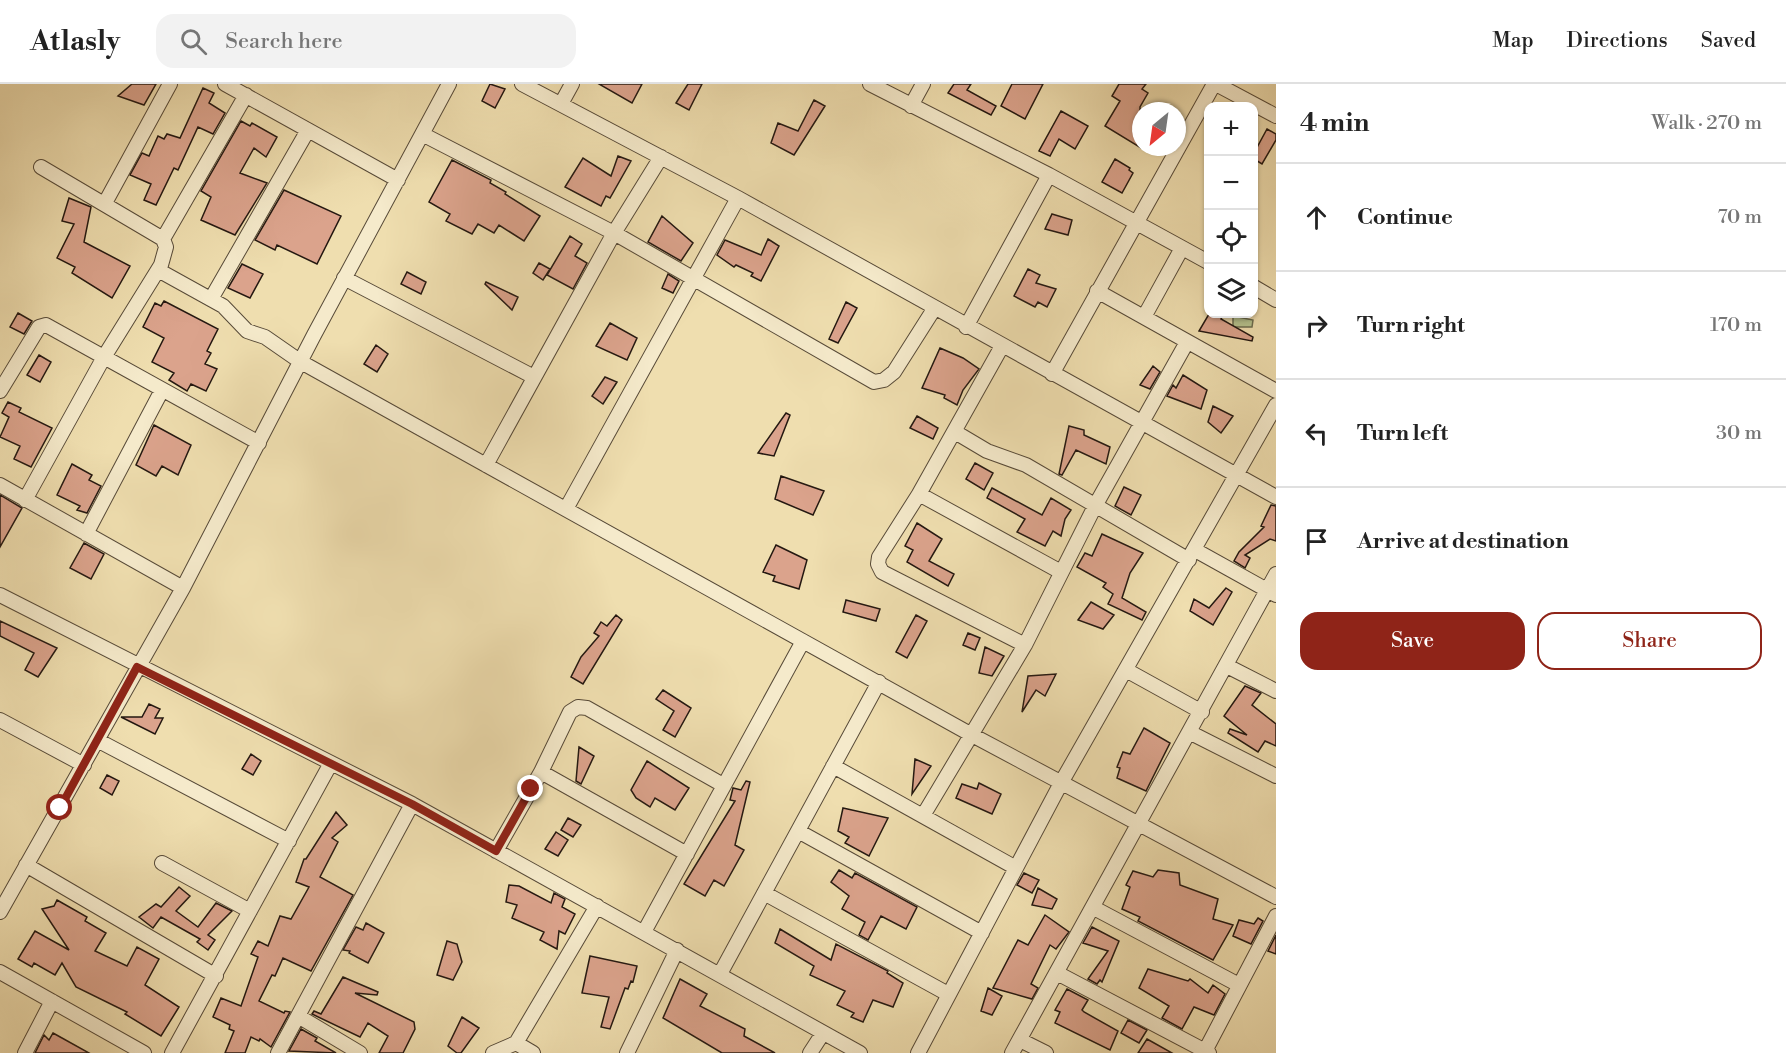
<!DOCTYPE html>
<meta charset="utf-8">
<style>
body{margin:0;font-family:"Libre Bodoni",serif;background:#f2f2f2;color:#222}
.controls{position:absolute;right:18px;top:18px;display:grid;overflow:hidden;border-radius:12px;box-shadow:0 2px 4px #0004}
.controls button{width:54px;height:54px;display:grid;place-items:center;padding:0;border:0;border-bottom:2px solid #e0e0e0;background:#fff;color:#222;font:30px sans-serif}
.compass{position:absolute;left:1132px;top:18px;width:54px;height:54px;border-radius:50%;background:#fff;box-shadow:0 2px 4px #0004;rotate:209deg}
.stop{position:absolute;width:18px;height:18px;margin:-14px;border:4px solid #8f2418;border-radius:50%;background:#fff}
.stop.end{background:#8f2418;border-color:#fff;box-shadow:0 2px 6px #0008}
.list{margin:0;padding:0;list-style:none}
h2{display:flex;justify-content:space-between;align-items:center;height:78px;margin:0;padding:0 24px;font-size:26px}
h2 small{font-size:20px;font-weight:400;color:#767676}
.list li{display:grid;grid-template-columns:39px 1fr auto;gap:18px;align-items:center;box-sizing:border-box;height:108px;padding:0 24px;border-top:2px solid #e0e0e0}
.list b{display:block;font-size:22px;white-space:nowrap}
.list em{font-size:20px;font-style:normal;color:#767676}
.actions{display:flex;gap:12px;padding:18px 24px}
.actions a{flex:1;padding:14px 0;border:2px solid #8f2418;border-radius:18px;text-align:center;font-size:21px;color:#8f2418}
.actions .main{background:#8f2418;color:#fff}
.icon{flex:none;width:33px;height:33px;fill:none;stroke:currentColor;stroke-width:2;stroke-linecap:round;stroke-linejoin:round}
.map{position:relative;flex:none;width:1276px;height:969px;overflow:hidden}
header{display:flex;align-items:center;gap:36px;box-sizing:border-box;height:84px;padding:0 30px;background:#fff;border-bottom:2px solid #e0e0e0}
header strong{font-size:28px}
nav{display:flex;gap:33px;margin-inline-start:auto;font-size:21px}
.search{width:420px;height:54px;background:#f2f2f2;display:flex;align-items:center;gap:15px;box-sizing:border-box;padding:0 21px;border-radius:18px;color:#767676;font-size:22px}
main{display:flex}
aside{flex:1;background:#fff}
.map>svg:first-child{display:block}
.green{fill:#b5c28e;stroke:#6c6d50;stroke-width:1.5}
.building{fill:#dba38c;stroke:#241811;stroke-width:1.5}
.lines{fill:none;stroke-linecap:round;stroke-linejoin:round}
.minor-casing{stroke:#574a38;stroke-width:16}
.minor{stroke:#f5eacb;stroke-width:14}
.route{stroke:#8f2418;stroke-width:8}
</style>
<header>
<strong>Atlasly</strong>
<div class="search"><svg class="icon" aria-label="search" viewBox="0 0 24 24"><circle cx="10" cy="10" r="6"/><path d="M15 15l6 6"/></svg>Search here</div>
<nav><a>Map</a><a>Directions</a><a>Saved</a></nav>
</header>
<main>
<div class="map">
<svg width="1276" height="969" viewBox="0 0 1276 969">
<rect width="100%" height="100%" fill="#efdeaf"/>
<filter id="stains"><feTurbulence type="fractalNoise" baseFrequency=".00333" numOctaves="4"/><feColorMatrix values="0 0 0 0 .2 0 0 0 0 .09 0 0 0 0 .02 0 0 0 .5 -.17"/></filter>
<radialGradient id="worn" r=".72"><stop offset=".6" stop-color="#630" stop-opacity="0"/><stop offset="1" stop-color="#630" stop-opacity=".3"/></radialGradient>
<path class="green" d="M1233,232L1253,236L1252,243H1233Z"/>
<path class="building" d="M132,0H156L144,21L118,12Z
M490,0L505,5L495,24L482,17Z
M599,0H642L632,19Z
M688,0H702L689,26L676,19Z
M954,0H971L967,6L996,22L991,31L948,9Z
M1012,0H1043L1025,35L1001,22Z
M1119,0H1146L1142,5L1148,9L1140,23L1141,64L1105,42L1120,17L1112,12Z
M203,4L214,9L209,19L225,29L213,50L198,43L178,86L174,84L156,121L144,116L151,100L130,91L142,69L149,72L158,52L164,55L167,50L180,54Z
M814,16L825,22L794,71L771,59L778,39L798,47Z
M1061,27L1088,42L1075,65L1059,55L1050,72L1039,67Z
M241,37L250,42L252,39L277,53L266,73L254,64L240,89L267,99L235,151L201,136L211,113L201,107Z
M1267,45L1276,50V56L1262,80L1254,75V69Z
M618,72L631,77L610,114L606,112L601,122L565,103L583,74L611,92Z
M1115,75L1130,84L1129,86L1133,89L1122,109L1102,98Z
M452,76L491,96L490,99L506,108L505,110L540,132L524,157L499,141L494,149L478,140L472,150L446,137L450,130L429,118Z
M284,106L341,132L317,180L277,161L275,166L255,156Z
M69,114L91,123L84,158L130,182L112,214L72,189L75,183L57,174L74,140L62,137Z
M1052,130L1072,136L1068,151L1045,145Z
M662,132L693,159L681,177L648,158Z
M570,152L582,160L575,172L587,179L573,205L547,191Z
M768,155L779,162L761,197L751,192L753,189L736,181L734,183L717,171L725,156L761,171Z
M539,179L550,185L543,196L533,189Z
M242,180L263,190L250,214L228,204Z
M1028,185L1040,191L1036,199L1056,205L1047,223L1038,218L1035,223L1014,212Z
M407,188L426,198L421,210L401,200Z
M668,190L679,197L673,209L662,204Z
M486,198L518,213L512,226L485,200Z
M164,217L218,245L207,267L211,269L205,280L217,285L206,307L191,300L187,307L169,296L174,289L152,278L164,254L143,243L155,219L161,222Z
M846,218L857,224L838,259L829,255Z
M18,229L32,237L24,250L10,243Z
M1209,230H1224L1221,235L1253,253L1252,257L1199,247Z
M610,239L637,254L627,276L596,262Z
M376,261L388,270L377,288L364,280Z
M940,264L963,274L979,285L963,306L957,321L944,314L945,311L922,304Z
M39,271L51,278L40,298L27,291Z
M1153,282L1160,288L1150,305L1140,301Z
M1183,291L1207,306L1201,325L1167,312L1173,301L1176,304Z
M605,293L617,298L603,320L592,312Z
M8,318L21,324L19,328L52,344L31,383L14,375L20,362L0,353L9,333L2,329Z
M1213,322L1233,332L1221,349L1208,338Z
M786,329L790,331L774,372L758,369Z
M917,332L938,344L933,355L910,344Z
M154,341L191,361L178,391L162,382L156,392L136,381Z
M1069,342L1084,346V351L1110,363L1106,380L1076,366L1062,391L1059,390Z
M975,379L993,389L984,406L966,395Z
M72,380L92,391L89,396L101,402L87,429L77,426L80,422L57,411Z
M781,392L824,407L813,431L775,415Z
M1124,403L1141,411L1131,431L1115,422Z
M992,404L1042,431L1051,414L1071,426L1065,435L1061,452L1053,447L1045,462L1017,448L1025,435L987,414Z
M0,411L22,424L0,463Z
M1271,421L1276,422V457L1270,455L1245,471L1250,474L1245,484L1234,477L1239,468L1264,443L1261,442Z
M917,439L942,455L929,477L954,490L948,502L907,478L913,466L905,462Z
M1102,450L1143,469L1130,489L1122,514L1146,528L1142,536L1108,520L1113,510L1103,503L1106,499L1077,483L1085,469L1092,472Z
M84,459L104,470L91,495L70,484Z
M776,461L807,476L799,505L773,497L775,492L763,488Z
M1226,504L1232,508L1213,541L1190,527L1194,515L1209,524Z
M846,516L880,525L876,537L843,528Z
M1091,518L1114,531L1103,545L1078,536Z
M616,531L622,536L583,600L571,593L581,573L599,552L594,549L601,538L607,542Z
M916,531L927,537L907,574L896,568Z
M0,537L57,564L38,593L25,586L34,569L0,552Z
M968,549L980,554L975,566L963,561Z
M985,563L1004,572L992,592L979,589Z
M1056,590L1045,612L1036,606L1022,628L1028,592Z
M1245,602L1261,609L1252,621L1276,640V662L1265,657L1258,668L1228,649L1230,645L1247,651L1224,632Z
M663,606L691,624L675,653L663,646L674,627L656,615Z
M149,620L160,625L155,634H163L155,650L121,633H142Z
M1144,644L1170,659L1146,707L1117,694L1120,684L1117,683L1123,668L1130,670Z
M579,663L594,672L581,700L576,697Z
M251,670L261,677L253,691L242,685Z
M915,675L931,682L912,710Z
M647,677L689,704L675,726L655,714L650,723L636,714L631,706Z
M107,691L119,697L112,711L100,704Z
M746,697L750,698L735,761L744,766L724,802L714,796L705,812L684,800L735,717L730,716L733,704L741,706Z
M979,699L1001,710L992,730L956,714L962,700L977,705Z
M843,724L888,734L869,772L845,759L849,753L838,747Z
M336,728L347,741L332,754L338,758L320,793L353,811L311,887L283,874L275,892L272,891L259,917L284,929L285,927L290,928L271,963L260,955L259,957L251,953L245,969H225L234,947L229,945L230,941L213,933L221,914L241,922L258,873L251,870L258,857L268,862L280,832L291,835L309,803L296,798L304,775H306Z
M568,734L581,741L573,753L561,746Z
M556,748L568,756L558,772L545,765Z
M839,786L852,794L855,789L917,823L906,845L881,832L868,856L859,851L865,838L842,825L849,812L831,798Z
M1158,786L1179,789L1180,801L1218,815L1213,835L1233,841L1213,876L1138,837L1140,833L1122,825L1130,803L1126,801L1133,787L1153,793Z
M1024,789L1039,796L1032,809L1017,801Z
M509,801L519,802L551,819L554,809L565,815L562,823L575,830L565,850L559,847L557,865L540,856L544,848L512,834L517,821L506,818Z
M179,803L190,812L176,827L198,843L216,819L232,827L208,851L215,856L208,866L197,858L200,855L161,833L153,844L139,833L156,820L161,823Z
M1038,804L1057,815L1052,825L1032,821Z
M57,816L87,833L85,837L106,849L95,867L127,882L137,863L159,875L145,901L179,923L161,952L125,930L127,928L76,903L62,879L55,891L34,879L32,883L18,875L35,847L69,866L42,825L54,822Z
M1045,831L1069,848L1056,865L1050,861L1031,900L1038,904L1032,915L993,904L1018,856L1028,861Z
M1258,834L1263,837L1251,860L1233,852L1239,836L1254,840Z
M366,839L384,849L368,879L349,869L350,867L343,866L356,843L363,846Z
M1092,843L1119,857L1102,898L1100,896L1097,900L1088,895L1108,867L1083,859Z
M780,845L831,876L836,860L888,887L887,889L903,899L893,923L873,916L863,938L851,933L854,929L837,921L845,907L810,891L814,882L775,859Z
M1276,851V870L1268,867Z
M447,857L457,860L462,878L453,896L437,891Z
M590,872L637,882L633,898L631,897L628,905L625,904L610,945L601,943L609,913L582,909Z
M1148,885L1188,897L1190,895L1208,909L1213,901L1225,910L1214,931L1194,923L1182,945L1162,934L1169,922L1139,904Z
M343,893L378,908L377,911L355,909L414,938L415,945L403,969H379L388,952L368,939L360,953L312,930L314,927L321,930Z
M680,895L707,910L700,922L745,945L744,952L775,969H722L663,934Z
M988,904L1002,912L992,931L981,927Z
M1067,905L1088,916L1082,926L1084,928L1118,947L1110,966L1055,939L1060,928L1055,926Z
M462,933L479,944L461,969H457L448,962Z
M1128,936L1147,946L1139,959L1121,949Z
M301,945L317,954L315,957L336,969L289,967Z
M53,949L89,969H35L44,951L49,956Z
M1147,955L1172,969H1138Z"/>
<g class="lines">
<defs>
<path id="minor" d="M225,0L398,96
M522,0L738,114L1276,413
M870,0L1049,91L1208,178
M1216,0L1276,32
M561,20L572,0
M911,22L923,0
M424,51L614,149L874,298L884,296L894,288L934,225
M105,119L170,0
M163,155L246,11
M158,186L223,222L247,247L265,253L301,278L486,381L972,651L1276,813
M344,194L534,293
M1254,203L1276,216
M1097,207L1276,307
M211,215L308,46
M1144,233L1182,164
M966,243L1049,91
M1002,262L919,410L879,473L878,480L882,488L1025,561
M1052,290L1214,0
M0,307L39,243L46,241L259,359
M955,348L987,367L1026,381L1189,476
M486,381L614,149L661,73
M0,401L183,504
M919,410L1061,488
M25,416L104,273L161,181L166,163L163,155L41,83
M566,425L738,114
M86,450L162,306
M1195,466L1276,511
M0,511L412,720L860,969
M1227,582L1276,607
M1126,586L1202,628
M0,636L84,681
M1191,649L1276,692
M97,656L289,757
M833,682L1016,784
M541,688L570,628L578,623L587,624L723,701
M924,730L1025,561L1095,422L1187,258
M798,747L982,849
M496,767L541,688L687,770
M162,779L250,827
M26,781L216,892
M764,809L948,910
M1094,824L1239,901
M0,828L183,504L314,251L449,0
M644,848L803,557
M0,888L144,969
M1057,889L1209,969
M720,890L879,598
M298,932L360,969
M1020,956L1046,969
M25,969L52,917
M172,969L331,679
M278,969L412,720
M493,969L516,959
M533,969L516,959L597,822
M627,969L677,866
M810,969L823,949
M918,969L1061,699L1276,321
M1012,969L1276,490
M1204,969L1276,832"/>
</defs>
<use href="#minor" class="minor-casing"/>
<use href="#minor" class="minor"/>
</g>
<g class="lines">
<path class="route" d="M60,724L137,583L412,720L496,767L531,705"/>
</g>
<rect width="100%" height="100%" filter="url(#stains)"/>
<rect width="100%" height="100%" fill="url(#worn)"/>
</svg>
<div class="controls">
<button>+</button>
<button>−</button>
<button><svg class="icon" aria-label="locate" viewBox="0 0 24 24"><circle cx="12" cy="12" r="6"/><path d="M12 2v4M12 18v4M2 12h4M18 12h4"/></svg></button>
<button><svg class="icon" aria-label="layers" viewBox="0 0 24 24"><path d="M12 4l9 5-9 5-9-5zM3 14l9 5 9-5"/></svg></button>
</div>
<svg class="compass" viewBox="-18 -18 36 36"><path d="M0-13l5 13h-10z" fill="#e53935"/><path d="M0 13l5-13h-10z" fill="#767676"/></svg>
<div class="stop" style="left:60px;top:724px"></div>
<div class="stop end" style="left:531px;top:705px"></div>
</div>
<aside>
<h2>4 min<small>Walk · 270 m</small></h2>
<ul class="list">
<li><svg class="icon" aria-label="ahead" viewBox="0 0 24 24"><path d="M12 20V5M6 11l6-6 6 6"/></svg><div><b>Continue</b></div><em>70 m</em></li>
<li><svg class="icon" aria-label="right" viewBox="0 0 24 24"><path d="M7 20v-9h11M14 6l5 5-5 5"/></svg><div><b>Turn right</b></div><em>170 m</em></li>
<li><svg class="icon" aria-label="left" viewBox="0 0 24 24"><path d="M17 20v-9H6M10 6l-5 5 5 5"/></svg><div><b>Turn left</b></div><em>30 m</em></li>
<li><svg class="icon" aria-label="arrive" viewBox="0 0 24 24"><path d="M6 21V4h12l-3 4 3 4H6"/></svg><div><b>Arrive at destination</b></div></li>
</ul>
<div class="actions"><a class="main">Save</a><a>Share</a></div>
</aside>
</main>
